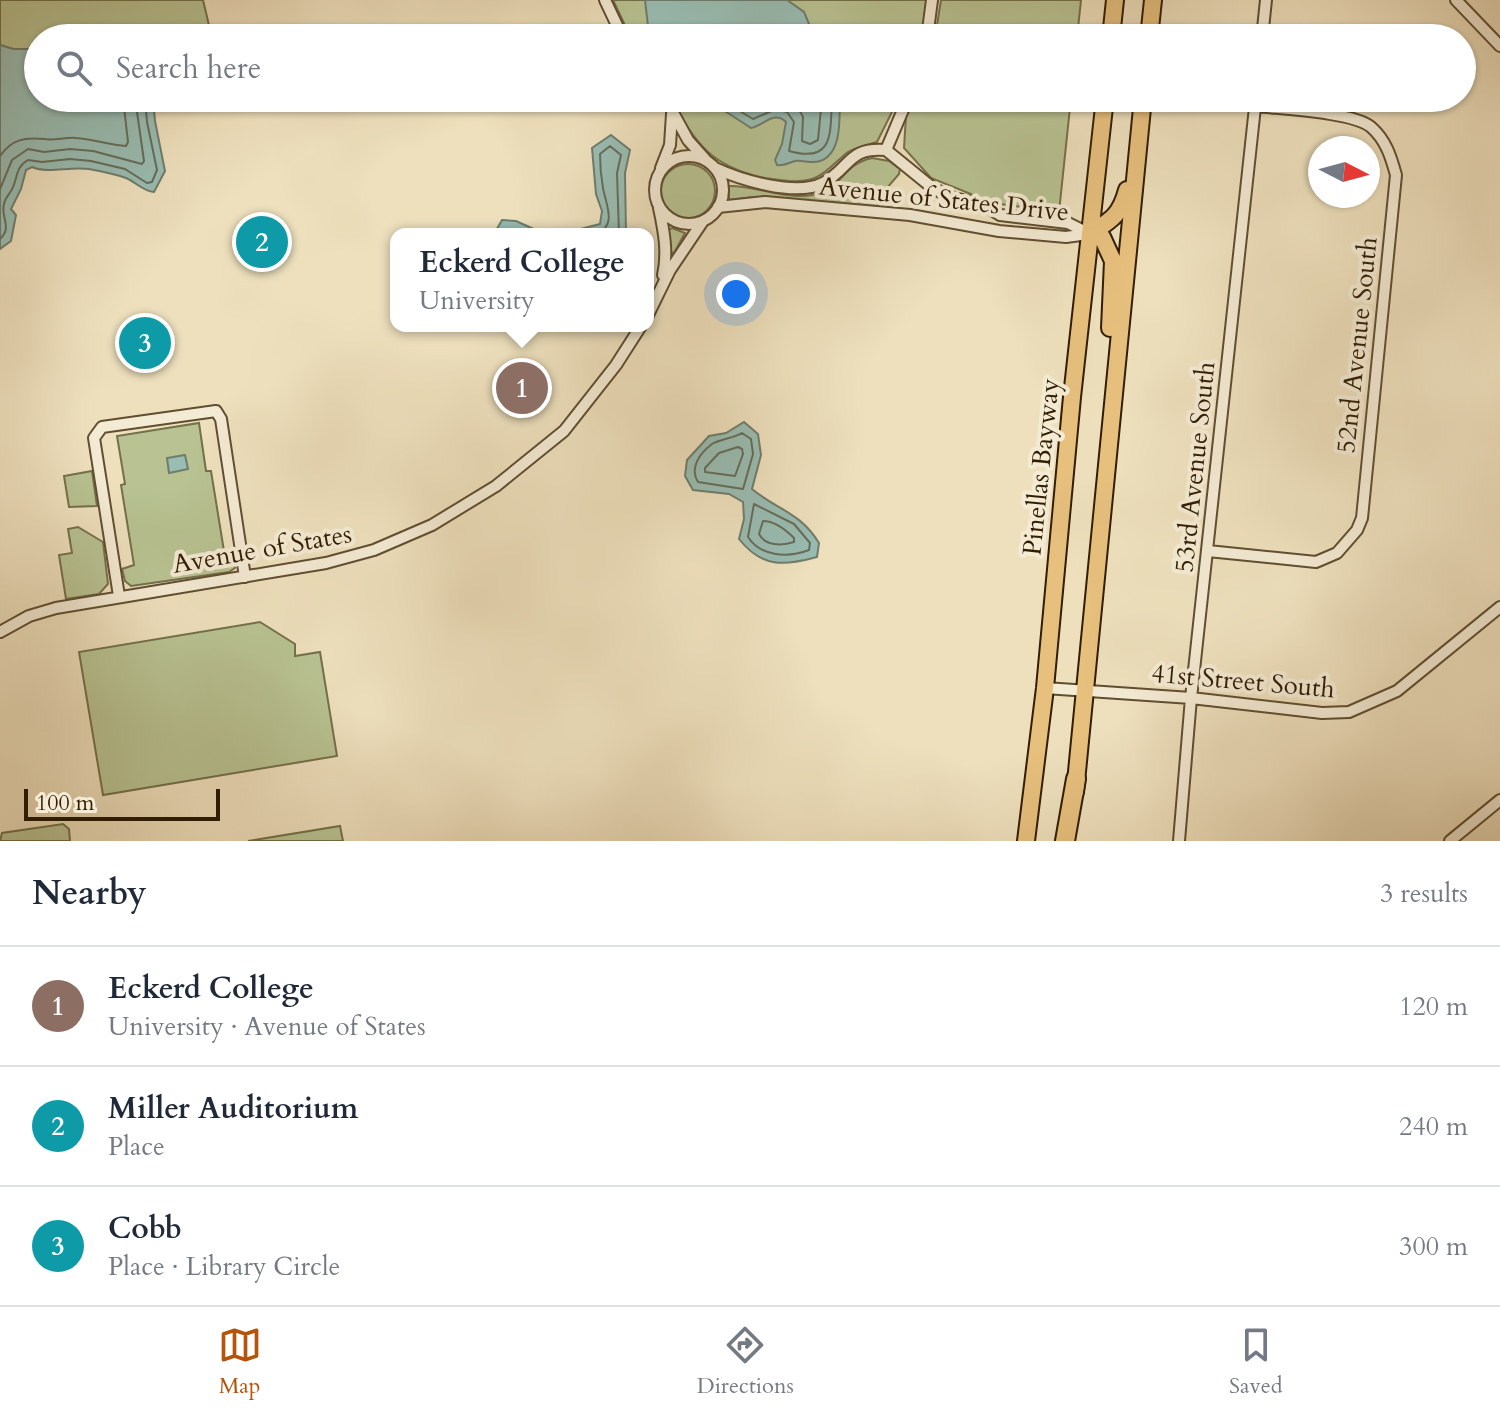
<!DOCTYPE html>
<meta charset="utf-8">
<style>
body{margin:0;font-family:Cardo,serif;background:#f6f6f7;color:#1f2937}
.compass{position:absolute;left:1308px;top:136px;width:72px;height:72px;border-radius:50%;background:#fff;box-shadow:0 2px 6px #0004;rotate:96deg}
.scale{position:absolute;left:24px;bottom:20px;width:196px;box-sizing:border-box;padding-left:8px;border:4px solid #311d02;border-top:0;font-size:22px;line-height:28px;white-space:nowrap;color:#311d02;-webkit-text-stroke:6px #f4ebd4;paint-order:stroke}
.you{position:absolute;left:736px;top:294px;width:28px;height:28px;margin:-20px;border:6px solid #fff;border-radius:50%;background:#1a73e8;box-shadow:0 0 0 12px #1a73e833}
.badge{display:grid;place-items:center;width:52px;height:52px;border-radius:50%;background:#b45309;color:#fff;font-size:26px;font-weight:700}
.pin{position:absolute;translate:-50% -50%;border:4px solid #fff;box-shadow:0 2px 8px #0006}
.popup{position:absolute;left:390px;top:228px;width:264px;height:104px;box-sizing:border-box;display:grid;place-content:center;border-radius:16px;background:#fff;filter:drop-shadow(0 2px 6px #0005);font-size:26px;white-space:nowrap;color:#747a83}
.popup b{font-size:30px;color:#1f2937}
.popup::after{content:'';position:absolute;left:50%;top:100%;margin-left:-16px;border:16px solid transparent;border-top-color:#fff}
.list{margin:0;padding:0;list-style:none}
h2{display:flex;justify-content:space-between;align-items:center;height:104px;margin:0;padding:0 32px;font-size:34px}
h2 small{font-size:26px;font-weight:400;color:#747a83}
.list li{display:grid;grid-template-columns:52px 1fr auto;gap:24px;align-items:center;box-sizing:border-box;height:120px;padding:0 32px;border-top:2px solid #e0e1e3}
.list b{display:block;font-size:30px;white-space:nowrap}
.list p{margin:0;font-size:26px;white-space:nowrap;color:#747a83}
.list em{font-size:26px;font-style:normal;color:#747a83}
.icon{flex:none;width:44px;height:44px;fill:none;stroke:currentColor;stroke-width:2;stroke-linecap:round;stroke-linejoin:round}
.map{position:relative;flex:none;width:1500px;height:841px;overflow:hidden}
.search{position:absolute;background:#fff;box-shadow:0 2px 6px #0004;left:24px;right:24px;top:24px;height:88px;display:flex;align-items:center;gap:20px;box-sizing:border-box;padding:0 28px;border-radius:44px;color:#747a83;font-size:30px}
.sheet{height:464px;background:#fff}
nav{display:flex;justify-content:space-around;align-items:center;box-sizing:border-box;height:112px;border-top:2px solid #e0e1e3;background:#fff;font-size:22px;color:#747a83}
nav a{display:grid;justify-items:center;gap:4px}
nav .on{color:#b45309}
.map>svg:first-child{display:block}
.green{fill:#b8c292;stroke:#74704a;stroke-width:2}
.water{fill:#99bdb3;stroke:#6f7d6c;stroke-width:2}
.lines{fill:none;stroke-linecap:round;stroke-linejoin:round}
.shore{stroke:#656d5a;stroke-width:2}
.minor-casing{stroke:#604e31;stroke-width:14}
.primary-casing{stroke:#311d02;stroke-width:20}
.motorway-casing{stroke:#311d02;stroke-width:22}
.minor{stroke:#f4ebd4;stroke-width:10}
.primary{stroke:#e7c07e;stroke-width:16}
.motorway{stroke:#e7c07e;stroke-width:18}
.labels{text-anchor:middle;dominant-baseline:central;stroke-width:8;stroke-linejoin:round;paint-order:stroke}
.street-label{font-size:26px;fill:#311d02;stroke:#f4ebd4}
</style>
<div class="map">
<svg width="1500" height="841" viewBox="0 0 1500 841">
<rect width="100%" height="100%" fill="#eee0bd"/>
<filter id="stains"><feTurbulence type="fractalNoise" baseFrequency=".0025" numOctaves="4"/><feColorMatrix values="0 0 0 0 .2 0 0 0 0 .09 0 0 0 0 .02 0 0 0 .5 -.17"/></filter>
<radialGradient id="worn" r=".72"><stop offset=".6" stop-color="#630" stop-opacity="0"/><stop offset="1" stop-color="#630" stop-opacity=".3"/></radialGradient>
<path class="green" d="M0,0H203L212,38H38V49H13L0,45Z
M613,0H928L922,38H631Z
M941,0H1081L1077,38H935Z
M671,98H899L877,142C868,145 856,147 848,152C836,161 824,177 808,180C795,183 777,180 765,178C712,167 695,144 671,98Z
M915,98H1071L1059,212L993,203L931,178L904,148L906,116Z
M872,158L889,161L900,169L899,174L886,189V208L883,209L754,197L729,200V186C757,185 794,204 822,192C844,183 845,164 872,158Z
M661 191a27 27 0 1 1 54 0a27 27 0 1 1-54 0Z
M672,228L685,233L674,253L671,252L668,230Z
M199,423L206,471H211L224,551L237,556L235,568L229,572L131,586L125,581L122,569L134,565L121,485L125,484L117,436Z
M92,471L97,506L69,507L64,476Z
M78,527L103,542L108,584L99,594L66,599L59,555L72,553L68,529Z
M260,622L295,644V656L320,652L337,756L103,795L79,652Z
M63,824L69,829L70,841H0L2,833Z
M340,826L343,841H248Z"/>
<path class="water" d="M645,0H787L804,12L815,38H652L649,35Z
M0,45L13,49H38V98H153L155,121L165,171L154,192C143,191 137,183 126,178C115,174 100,171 89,169C70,166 48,174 32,167L26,170L21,189L11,209L16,215L11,241L0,249Z
M705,98H840C839,117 843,153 820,161C812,164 803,160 795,161C787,163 786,166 777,165L775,160L782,144L786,122C775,110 764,125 751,128Z
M611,135L630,150L625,173L626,234H561L600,224L602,211L596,194L592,148Z
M502,220L516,221L545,234H494Z
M744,422L758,434L761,455L752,489C777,510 800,512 819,543L817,557C784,566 762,568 739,539L744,519L743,502L729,494L693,490L685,476L687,460L709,436L726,433Z
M185,455L188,469L169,473L167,458Z"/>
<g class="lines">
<path class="shore" d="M718,98L753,119L776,109L787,112L794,122L789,151C835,164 830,132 832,98
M738,98L753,107C772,96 793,95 803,117L802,141L810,144L818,140L822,98
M0,156C12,139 25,137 44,139C54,141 65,137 76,138C93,139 109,145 126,146L128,142L123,98
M0,189L12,160L28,149L44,152L70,149L93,151L142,164L144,161L135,98
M595,234C618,227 606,205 603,188C601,177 600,165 600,154L610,146L621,155L617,173L619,234
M0,239C13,227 0,217 4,204C5,197 11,193 13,187C18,175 16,167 28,160L42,162L70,159L91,161L125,169L147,183L152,182L157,170L147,122L145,98
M742,433L751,439L753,454L743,489L698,482C689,468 700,453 712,444C718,440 734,438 742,433Z
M738,447L742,449L743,454L735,476L705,472V468L719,453Z
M754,504L794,524L810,543L809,550C788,558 761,557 748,537Z
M763,521C775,521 786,530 794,538V542C782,546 765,546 759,534Z"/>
<defs>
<path id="minor" d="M605,0L623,38
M1456,0L1500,46
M927,38L932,0
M1262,38L1266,0
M665,98L688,140L705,159
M886,150L908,98
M655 190a34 34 0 1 1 68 0a34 34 0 1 1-68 0Z
M661,168L670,145L672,114
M715,168C741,180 796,197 823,183C851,168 847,147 886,150L934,189L954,198L984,205L1000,215L1068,223L1090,234
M718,207L765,202L910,215L999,231L1066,237L1088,234
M659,208C664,231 668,253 663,275
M648,315L670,270L703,221
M1208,551L1316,562L1337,553L1357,530L1362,518L1396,175C1391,157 1386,140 1371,127C1353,112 1281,109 1256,106
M119,596L94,438L102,427L216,411L221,419L245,577
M0,632L29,616L56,608L326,563L374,550L432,525L496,486L564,431L616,365L641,326
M1045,688L1191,698L1322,713L1349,712L1397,691L1500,607
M1179,841L1191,698L1256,98
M1450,841L1500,800"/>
<path id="primary" d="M1111,38L1115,0
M1149,38L1153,0
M1090,234L1102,237L1113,261L1110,328
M1090,234C1111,220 1120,216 1127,190
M1075,792L1143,98
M1026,841L1045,688L1072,397L1105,98"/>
<path id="motorway" d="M1065,841L1076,779"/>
</defs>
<use href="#minor" class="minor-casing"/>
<use href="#primary" class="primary-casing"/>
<use href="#motorway" class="motorway-casing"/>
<use href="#minor" class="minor"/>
<use href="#primary" class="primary"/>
<use href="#motorway" class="motorway"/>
</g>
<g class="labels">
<g class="street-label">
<text transform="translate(944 199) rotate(6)">Avenue of States Drive</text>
<text transform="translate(1357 345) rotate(-84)">52nd Avenue South</text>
<text transform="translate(1041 467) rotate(-84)">Pinellas Bayway</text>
<text transform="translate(1195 467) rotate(-84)">53rd Avenue South</text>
<text transform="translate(262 549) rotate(-10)">Avenue of States</text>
<text transform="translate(1243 681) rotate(5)">41st Street South</text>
</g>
</g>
<rect width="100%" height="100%" filter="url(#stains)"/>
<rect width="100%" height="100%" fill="url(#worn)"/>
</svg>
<svg class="compass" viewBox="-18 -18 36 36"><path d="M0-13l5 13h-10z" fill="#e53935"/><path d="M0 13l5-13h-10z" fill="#747a83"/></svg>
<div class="scale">100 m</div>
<div class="you"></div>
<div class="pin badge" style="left:522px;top:388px;background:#8d6e63">1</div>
<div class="popup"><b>Eckerd College</b>University</div>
<div class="pin badge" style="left:262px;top:242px;background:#0f9aa8">2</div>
<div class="pin badge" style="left:145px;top:343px;background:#0f9aa8">3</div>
<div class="search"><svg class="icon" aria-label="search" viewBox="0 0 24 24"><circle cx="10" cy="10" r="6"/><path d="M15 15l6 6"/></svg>Search here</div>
</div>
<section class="sheet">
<h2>Nearby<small>3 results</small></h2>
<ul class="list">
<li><span class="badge" style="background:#8d6e63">1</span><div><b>Eckerd College</b><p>University · Avenue of States</p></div><em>120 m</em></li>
<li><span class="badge" style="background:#0f9aa8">2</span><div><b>Miller Auditorium</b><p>Place</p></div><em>240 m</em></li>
<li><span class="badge" style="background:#0f9aa8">3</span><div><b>Cobb</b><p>Place · Library Circle</p></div><em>300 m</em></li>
</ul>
</section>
<nav>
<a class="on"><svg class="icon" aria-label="map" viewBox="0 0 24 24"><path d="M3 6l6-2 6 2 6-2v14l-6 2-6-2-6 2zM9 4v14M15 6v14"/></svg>Map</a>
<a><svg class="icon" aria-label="directions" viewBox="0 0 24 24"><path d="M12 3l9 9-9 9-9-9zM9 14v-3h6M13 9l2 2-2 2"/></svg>Directions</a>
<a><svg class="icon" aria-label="saved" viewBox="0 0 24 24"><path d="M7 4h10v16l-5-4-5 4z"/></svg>Saved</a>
</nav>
